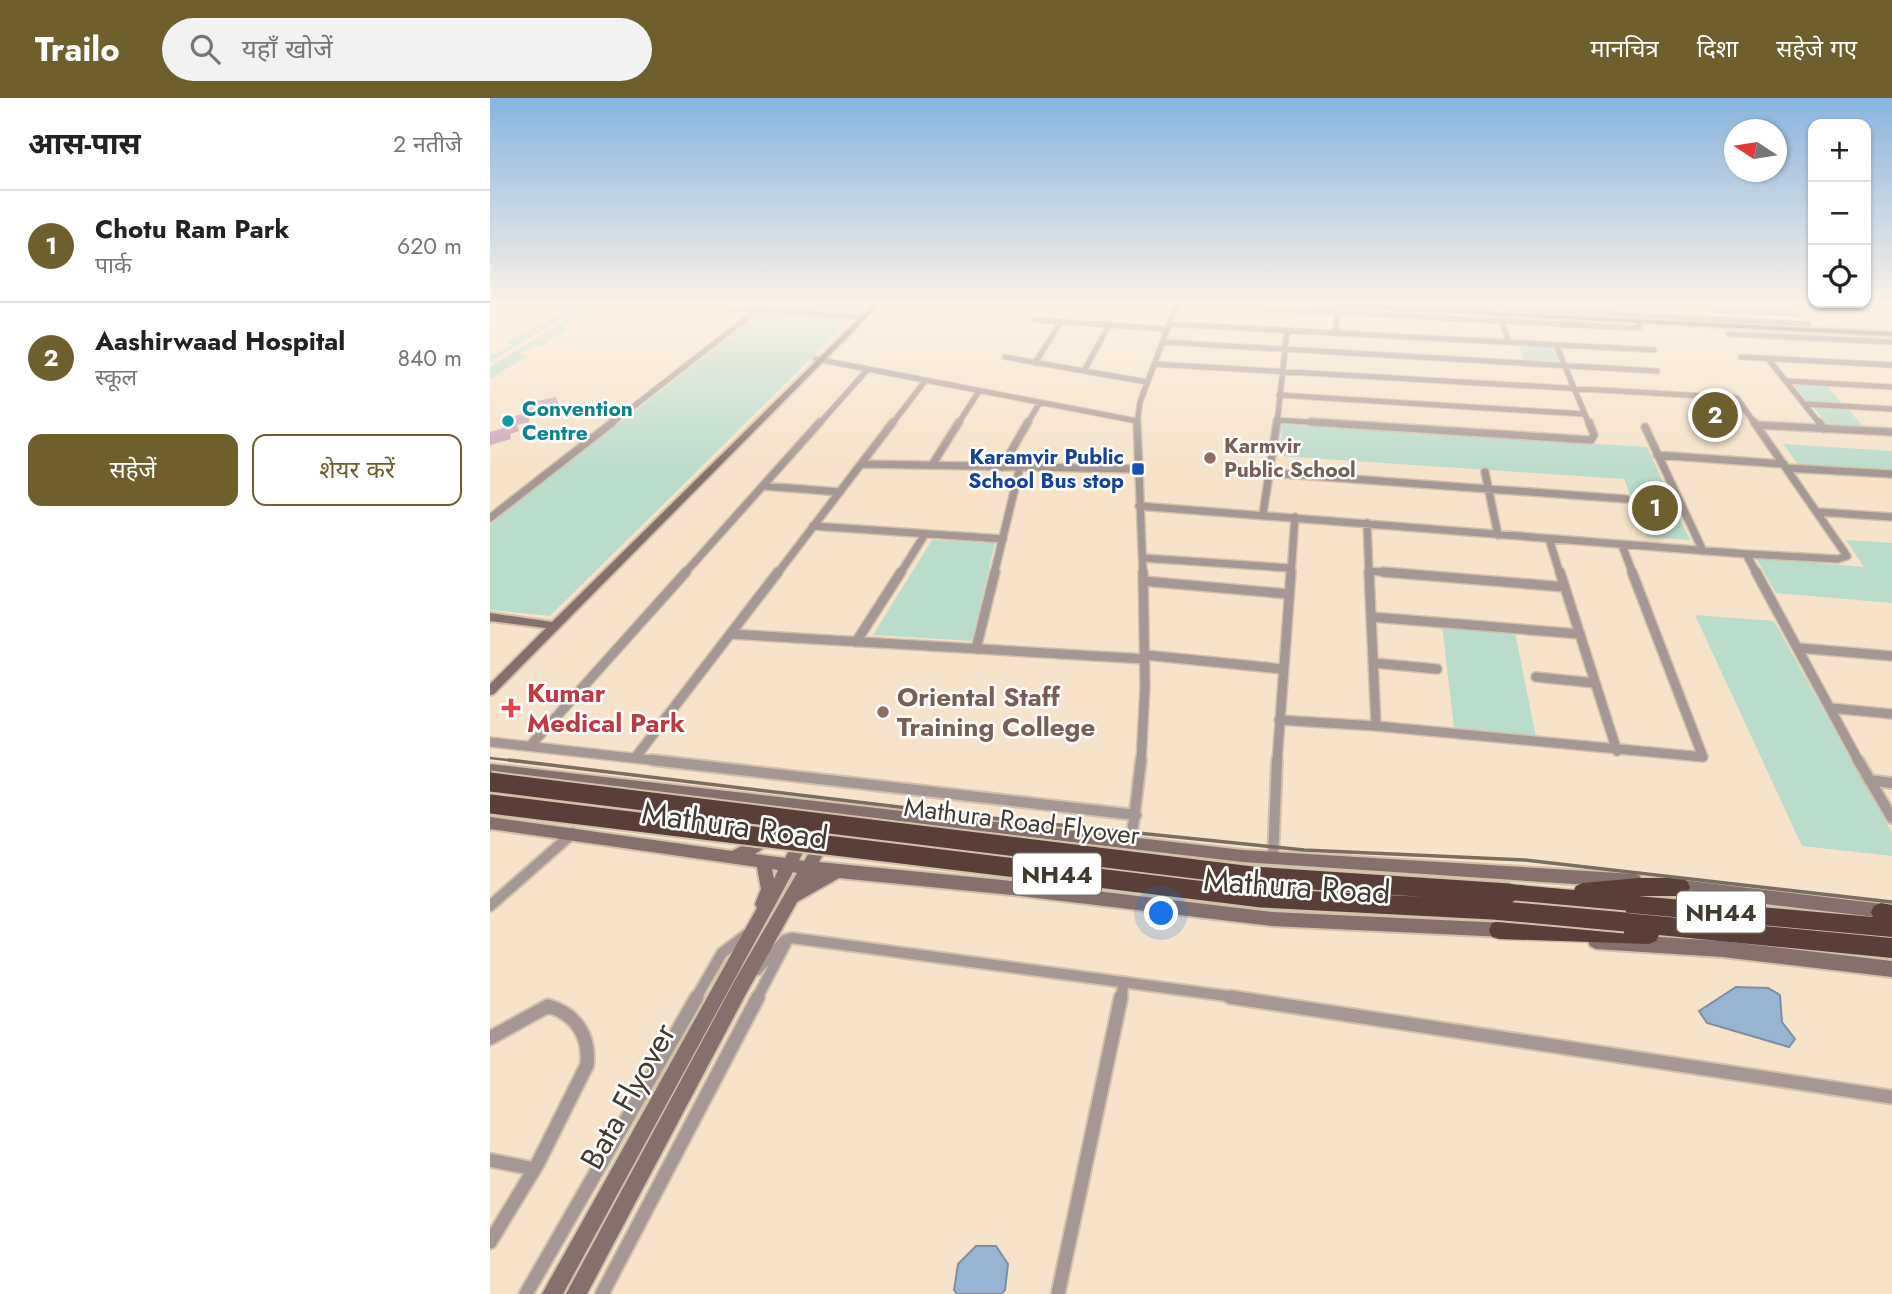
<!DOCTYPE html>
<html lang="hi">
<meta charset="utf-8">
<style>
body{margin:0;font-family:Jost,"Noto Sans Devanagari",sans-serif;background:#f2f2f2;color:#222}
.controls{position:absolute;right:21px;top:21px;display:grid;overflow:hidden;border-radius:14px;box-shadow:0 2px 5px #0004}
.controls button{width:63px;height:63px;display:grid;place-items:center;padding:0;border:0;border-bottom:2px solid #e0e0e0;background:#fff;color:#222;font:35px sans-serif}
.compass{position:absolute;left:1234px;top:21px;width:63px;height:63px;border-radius:50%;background:#fff;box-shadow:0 2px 5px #0004;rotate:282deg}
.you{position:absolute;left:672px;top:816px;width:24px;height:24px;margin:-18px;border:5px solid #fff;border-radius:50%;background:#1a73e8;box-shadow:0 0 0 10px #1a73e833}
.badge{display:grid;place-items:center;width:46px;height:46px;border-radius:50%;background:#6e5f2c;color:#fff;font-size:23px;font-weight:700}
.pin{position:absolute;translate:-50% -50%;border:4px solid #fff;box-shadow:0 2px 7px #0006}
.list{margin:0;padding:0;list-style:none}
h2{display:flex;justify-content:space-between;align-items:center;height:91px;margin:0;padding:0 28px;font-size:30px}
h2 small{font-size:23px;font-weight:400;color:#767676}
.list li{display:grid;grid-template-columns:46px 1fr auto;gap:21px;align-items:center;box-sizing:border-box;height:112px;padding:0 28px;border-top:2px solid #e0e0e0}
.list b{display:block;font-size:26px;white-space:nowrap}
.list p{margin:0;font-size:23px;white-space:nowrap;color:#767676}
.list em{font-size:23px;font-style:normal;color:#767676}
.actions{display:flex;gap:14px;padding:21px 28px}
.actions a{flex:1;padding:16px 0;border:2px solid #6e5f2c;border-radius:14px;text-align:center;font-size:24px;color:#6e5f2c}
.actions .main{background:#6e5f2c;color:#fff}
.icon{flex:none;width:38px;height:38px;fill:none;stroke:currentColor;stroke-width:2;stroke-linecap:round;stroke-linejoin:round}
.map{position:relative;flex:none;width:1402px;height:1196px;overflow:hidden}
header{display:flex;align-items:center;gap:42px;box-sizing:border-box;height:98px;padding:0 35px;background:#6e5f2c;color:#fff}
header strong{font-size:33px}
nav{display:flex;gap:38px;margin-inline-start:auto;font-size:24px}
.search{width:490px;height:63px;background:#f2f2f2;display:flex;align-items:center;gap:18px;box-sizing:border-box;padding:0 24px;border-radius:38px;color:#767676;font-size:26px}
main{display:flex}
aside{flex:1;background:#fff}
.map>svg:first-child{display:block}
.green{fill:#badccb}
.water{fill:#97b4d2;stroke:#7d8fa1;stroke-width:2}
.building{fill:#cda6ba}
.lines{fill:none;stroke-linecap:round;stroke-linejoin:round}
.street-far4-casing{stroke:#d2c1aa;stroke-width:7}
.street-far3-casing{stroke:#d2c1aa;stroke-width:10}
.street-far2-casing{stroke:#d2c1aa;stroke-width:12}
.street-far1-casing{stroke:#d2c1aa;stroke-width:14}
.street-casing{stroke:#d2c1aa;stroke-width:17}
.secondary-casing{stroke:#d2c1aa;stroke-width:4}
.highway-casing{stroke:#d2c1aa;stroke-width:3}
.street-far4{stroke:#a59793;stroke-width:5}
.street-far3{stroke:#a59793;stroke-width:7}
.street-far2{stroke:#a59793;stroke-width:9}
.street-far1{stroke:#a59793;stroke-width:10}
.street{stroke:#a59793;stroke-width:13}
.secondary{fill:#85706b;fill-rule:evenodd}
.highway{fill:#5a3f38;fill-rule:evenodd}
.rail-far1{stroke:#786d5e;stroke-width:2.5}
.rail{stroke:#786d5e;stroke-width:3.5}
.highway-bridge-casing{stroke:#d2c1aa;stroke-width:23;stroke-linecap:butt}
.highway-bridge{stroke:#5a3f38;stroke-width:19}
.culture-dot{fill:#0f9aa8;stroke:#fff;stroke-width:2.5}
.education-dot{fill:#8d6e63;stroke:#fff;stroke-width:2.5}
.transit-dot{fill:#1a4fb4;stroke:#fff;stroke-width:2.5}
.health-dot{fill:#e0444e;stroke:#fff;stroke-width:2.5}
.labels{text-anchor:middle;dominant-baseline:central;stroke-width:5;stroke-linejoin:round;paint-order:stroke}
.far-culture-label{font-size:21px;font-weight:bold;fill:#0d838f;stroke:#fff;text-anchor:start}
.far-education-label{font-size:21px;font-weight:bold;fill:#785e54;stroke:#fff;text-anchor:start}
.far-transit-label{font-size:21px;font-weight:bold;fill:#164399;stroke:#fff;text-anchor:end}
.shield{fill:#fff;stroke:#7a756d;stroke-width:2}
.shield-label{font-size:24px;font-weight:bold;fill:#413a2f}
.health-label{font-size:26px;font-weight:bold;fill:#be3a42;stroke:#fff;text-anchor:start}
.education-label{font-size:26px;font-weight:bold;fill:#785e54;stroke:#fff;text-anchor:start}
.street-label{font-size:26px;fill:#413a2f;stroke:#fff}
.near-street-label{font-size:32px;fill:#413a2f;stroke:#fff}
</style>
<header>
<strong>Trailo</strong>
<div class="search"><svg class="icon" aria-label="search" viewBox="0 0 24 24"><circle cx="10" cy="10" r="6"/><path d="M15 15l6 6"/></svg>यहाँ खोजें</div>
<nav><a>मानचित्र</a><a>दिशा</a><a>सहेजे गए</a></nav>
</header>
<main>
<aside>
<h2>आस-पास<small>2 नतीजे</small></h2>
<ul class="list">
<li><span class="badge">1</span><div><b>Chotu Ram Park</b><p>पार्क</p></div><em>620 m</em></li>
<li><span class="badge">2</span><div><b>Aashirwaad Hospital</b><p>स्कूल</p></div><em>840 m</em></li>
</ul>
<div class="actions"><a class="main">सहेजें</a><a>शेयर करें</a></div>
</aside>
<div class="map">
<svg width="1402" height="1196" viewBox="0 0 1402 1196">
<rect width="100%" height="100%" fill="#f6e3c9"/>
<path class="green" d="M79,206H95L0,264V255L7,256L23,246L15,245C38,231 58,225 81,211Z
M102,206H127L98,212L72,229L80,230L53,247H45L29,256L37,258L0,281V269Z
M246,206H380L372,214Z
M270,215L361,221L60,518L0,512V426Z
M1029,248L1063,249L1069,265L1034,263Z
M1303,286L1337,288L1353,307L1318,305Z
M1323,309L1358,311L1376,332L1340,329Z
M792,326L1157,349L1200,442L1157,439L1134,381L789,358Z
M1293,346L1402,353V372L1308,366Z
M442,442L505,445L482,543L383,537Z
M1356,442L1402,445V505L1286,495L1266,460L1374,469Z
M1205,517L1284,523L1402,735V758L1312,748Z
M952,527L1025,534L1046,639L964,630Z"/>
<path class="water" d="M1246,889L1278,890L1290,897L1292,924L1305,941L1299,949L1217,925L1209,913Z
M486,1148H506L518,1166L515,1192L511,1196H467L464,1192L468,1166Z"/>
<path class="building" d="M66,299L69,307L54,311L55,314L40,318L39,324L27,327L29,333L20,336L21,341L0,347V334L14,330L12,323L16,320L36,315L32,306Z"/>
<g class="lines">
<defs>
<path id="street-far4" d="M176,206L373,219
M695,206L1145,230L1150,229V223
M936,206L1318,226
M1398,206L1402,209
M1226,212L1308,216
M545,222L677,231
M1012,223L1019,244
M679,226L1164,252
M846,236L847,209
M1239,236L1402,244
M673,244L1167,273
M1066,247L1099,326
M515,259L657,284
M1251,259L1402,267
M326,261L647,323
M1278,261L1330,326
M545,265L571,224
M664,266L1247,300L1265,326
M594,273L619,227
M1297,283L1402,289
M789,297L1094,316
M1315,306L1402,311
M786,322L849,326
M121,326L271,209
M329,326L378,271
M402,326L435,283
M468,326L489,293
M537,326L550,304
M647,326L650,304L687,206
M787,326L797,233"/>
<path id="street-far3" d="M647,324L653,476
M821,324L1101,342L1104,337L1099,324
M1329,324L1334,331
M1267,327L1402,334
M1155,329L1213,453
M1167,357L1294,366
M371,366L648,371
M442,367L469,324
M512,369L538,324
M1297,370L1402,376
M995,374L1008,437
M781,375L1136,401
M273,388L350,394
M649,408L1256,456L1348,461L1357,458L1264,324
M1328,414L1402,419
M773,416L787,324
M0,420L123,324
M877,425L879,476
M323,428L513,441
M1059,441L1070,476
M1132,447L1143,476
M1256,456L1267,476
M653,460L800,470
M879,473L915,476
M194,476L330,324
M287,476L403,324
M410,476L435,436
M504,476L530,369
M801,476L805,419"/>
<path id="street-far2" d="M879,474L886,628
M893,474L1075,489
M1070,474L1127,653
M1266,474L1369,664
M653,483L798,496
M882,519L1090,536
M240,536L655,561
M366,544L411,474
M1309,550L1402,558
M486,551L505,474
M655,557L793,571
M884,565L947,571
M1046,579L1105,585
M1341,610L1402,616
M789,622L886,628L1213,659L1142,474
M0,644L178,664
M40,648L196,474
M145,660L288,474
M651,664L655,588L653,474
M787,664L801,474"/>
<path id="street-far1" d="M162,662L646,717
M1368,662L1402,720
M1379,682L1402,685
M641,746L651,662
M783,760L787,662
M0,808L83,735
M267,872L295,842L302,840L752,900
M206,900L232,855L257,836
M267,900L296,845
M631,900L634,884"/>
<path id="street" d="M740,899L1402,999
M0,940L58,908C86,916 100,938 97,967L48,1065L0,1144
M0,1062L44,1071
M36,1196L207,899
M112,1196L268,899
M568,1196L631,899"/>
<path id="secondary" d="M384,206H390L4,596L0,597V586L56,530L0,523V515L62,524Z
M818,206H854L1402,234V238L821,208Z
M0,666L753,752L1145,776L1150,778L1152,783L1150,788L1145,790L753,764L332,715L333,718L309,762L314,763L329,738L334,736L339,738L341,742L329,764L522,783L782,814L1015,825L1021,827L1023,832L1021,837L1015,839L782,828L522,797L349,780L307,804L257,894L97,1196H76L245,882L307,775L303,774L73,1196H52L267,810L265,806L271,791L267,769L0,731V719L242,753L263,742L273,732L280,709L0,676ZM291,710L321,714L295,760L265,756C282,746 294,730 291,710ZM282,771L288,772L284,781Z
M1184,781L1402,807V821L1184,795L1179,793L1177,788L1179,783Z
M1106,835L1232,843L1402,863V879L1232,859L1106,851L1100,848L1098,843L1100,838Z"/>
<path id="highway" d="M1149,780H1190L1197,783L1200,789L1197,795L1190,798H1148L1383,819L1381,814L1384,808L1391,805L1402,807V839L1019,804L1012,801L1009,795L1012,789L1019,786L1084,792L1086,788L1093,785Z
M1135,815L1402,840V860L1169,837L1166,843L1159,846L1009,841L1002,839L999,832L1002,825L1009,823L1126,826L1128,817Z"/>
</defs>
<use href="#street-far4" class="street-far4-casing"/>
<use href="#street-far3" class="street-far3-casing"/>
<use href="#street-far2" class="street-far2-casing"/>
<use href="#street-far1" class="street-far1-casing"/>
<use href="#street" class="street-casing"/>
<use href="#secondary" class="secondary-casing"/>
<use href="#highway" class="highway-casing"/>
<use href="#street-far4" class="street-far4"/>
<use href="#street-far3" class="street-far3"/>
<use href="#street-far2" class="street-far2"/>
<use href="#street-far1" class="street-far1"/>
<use href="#street" class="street"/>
<use href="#secondary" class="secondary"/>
<use href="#highway" class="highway"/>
<path class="rail-far1" d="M0,660L34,664"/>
<path class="rail" d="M19,662L501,720L814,752L1035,762L1402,804"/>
<defs>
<path id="highway-bridge" d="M0,684L762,778L1019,795
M0,706L772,800L1003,812L1135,824"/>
</defs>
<use href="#highway-bridge" class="highway-bridge-casing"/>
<use href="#highway-bridge" class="highway-bridge"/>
</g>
<linearGradient id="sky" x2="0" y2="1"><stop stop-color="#87b4df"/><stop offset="0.55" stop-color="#fbf2e7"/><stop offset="1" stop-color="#fbf2e7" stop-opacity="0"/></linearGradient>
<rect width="1402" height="373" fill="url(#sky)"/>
<circle class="culture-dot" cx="18" cy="323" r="7"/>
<g class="education-dot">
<circle cx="720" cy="360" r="7"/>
<circle cx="393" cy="614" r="7"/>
</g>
<rect class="transit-dot" x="641" y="364" width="14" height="14" rx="3.5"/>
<path class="health-dot" d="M17.5 599.5h7v7h7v7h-7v7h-7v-7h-7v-7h7z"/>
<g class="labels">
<g class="far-culture-label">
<text x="32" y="311">Convention<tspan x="32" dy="24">Centre</tspan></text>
</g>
<g class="far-education-label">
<text x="734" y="348">Karmvir<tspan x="734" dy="24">Public School</tspan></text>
</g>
<g class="far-transit-label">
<text x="634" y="359">Karamvir Public<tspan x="634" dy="24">School Bus stop</tspan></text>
</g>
<g class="shield">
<rect x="523" y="755.5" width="88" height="41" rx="5"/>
<rect x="1187" y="793.5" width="88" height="41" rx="5"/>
</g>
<g class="shield-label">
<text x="567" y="776">NH44</text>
<text x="1231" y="814">NH44</text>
</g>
<g class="health-label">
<text x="37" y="595">Kumar<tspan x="37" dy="30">Medical Park</tspan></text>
</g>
<g class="education-label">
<text x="407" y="599">Oriental Staff<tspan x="407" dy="30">Training College</tspan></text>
</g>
<g class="street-label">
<text transform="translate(532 723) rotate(7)">Mathura Road Flyover</text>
</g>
<g class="near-street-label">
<text transform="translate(245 727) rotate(8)">Mathura Road</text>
<text transform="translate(807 788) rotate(4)">Mathura Road</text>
<text transform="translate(138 998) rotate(-61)">Bata Flyover</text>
</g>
</g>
</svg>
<div class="controls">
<button>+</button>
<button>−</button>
<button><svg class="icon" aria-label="locate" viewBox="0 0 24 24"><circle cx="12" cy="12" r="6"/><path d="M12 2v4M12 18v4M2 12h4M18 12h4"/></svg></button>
</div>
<svg class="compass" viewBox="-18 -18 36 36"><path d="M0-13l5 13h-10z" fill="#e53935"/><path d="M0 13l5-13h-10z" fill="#767676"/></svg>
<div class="you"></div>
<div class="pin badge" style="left:1165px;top:410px">1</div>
<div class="pin badge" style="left:1225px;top:317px">2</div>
</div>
</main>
